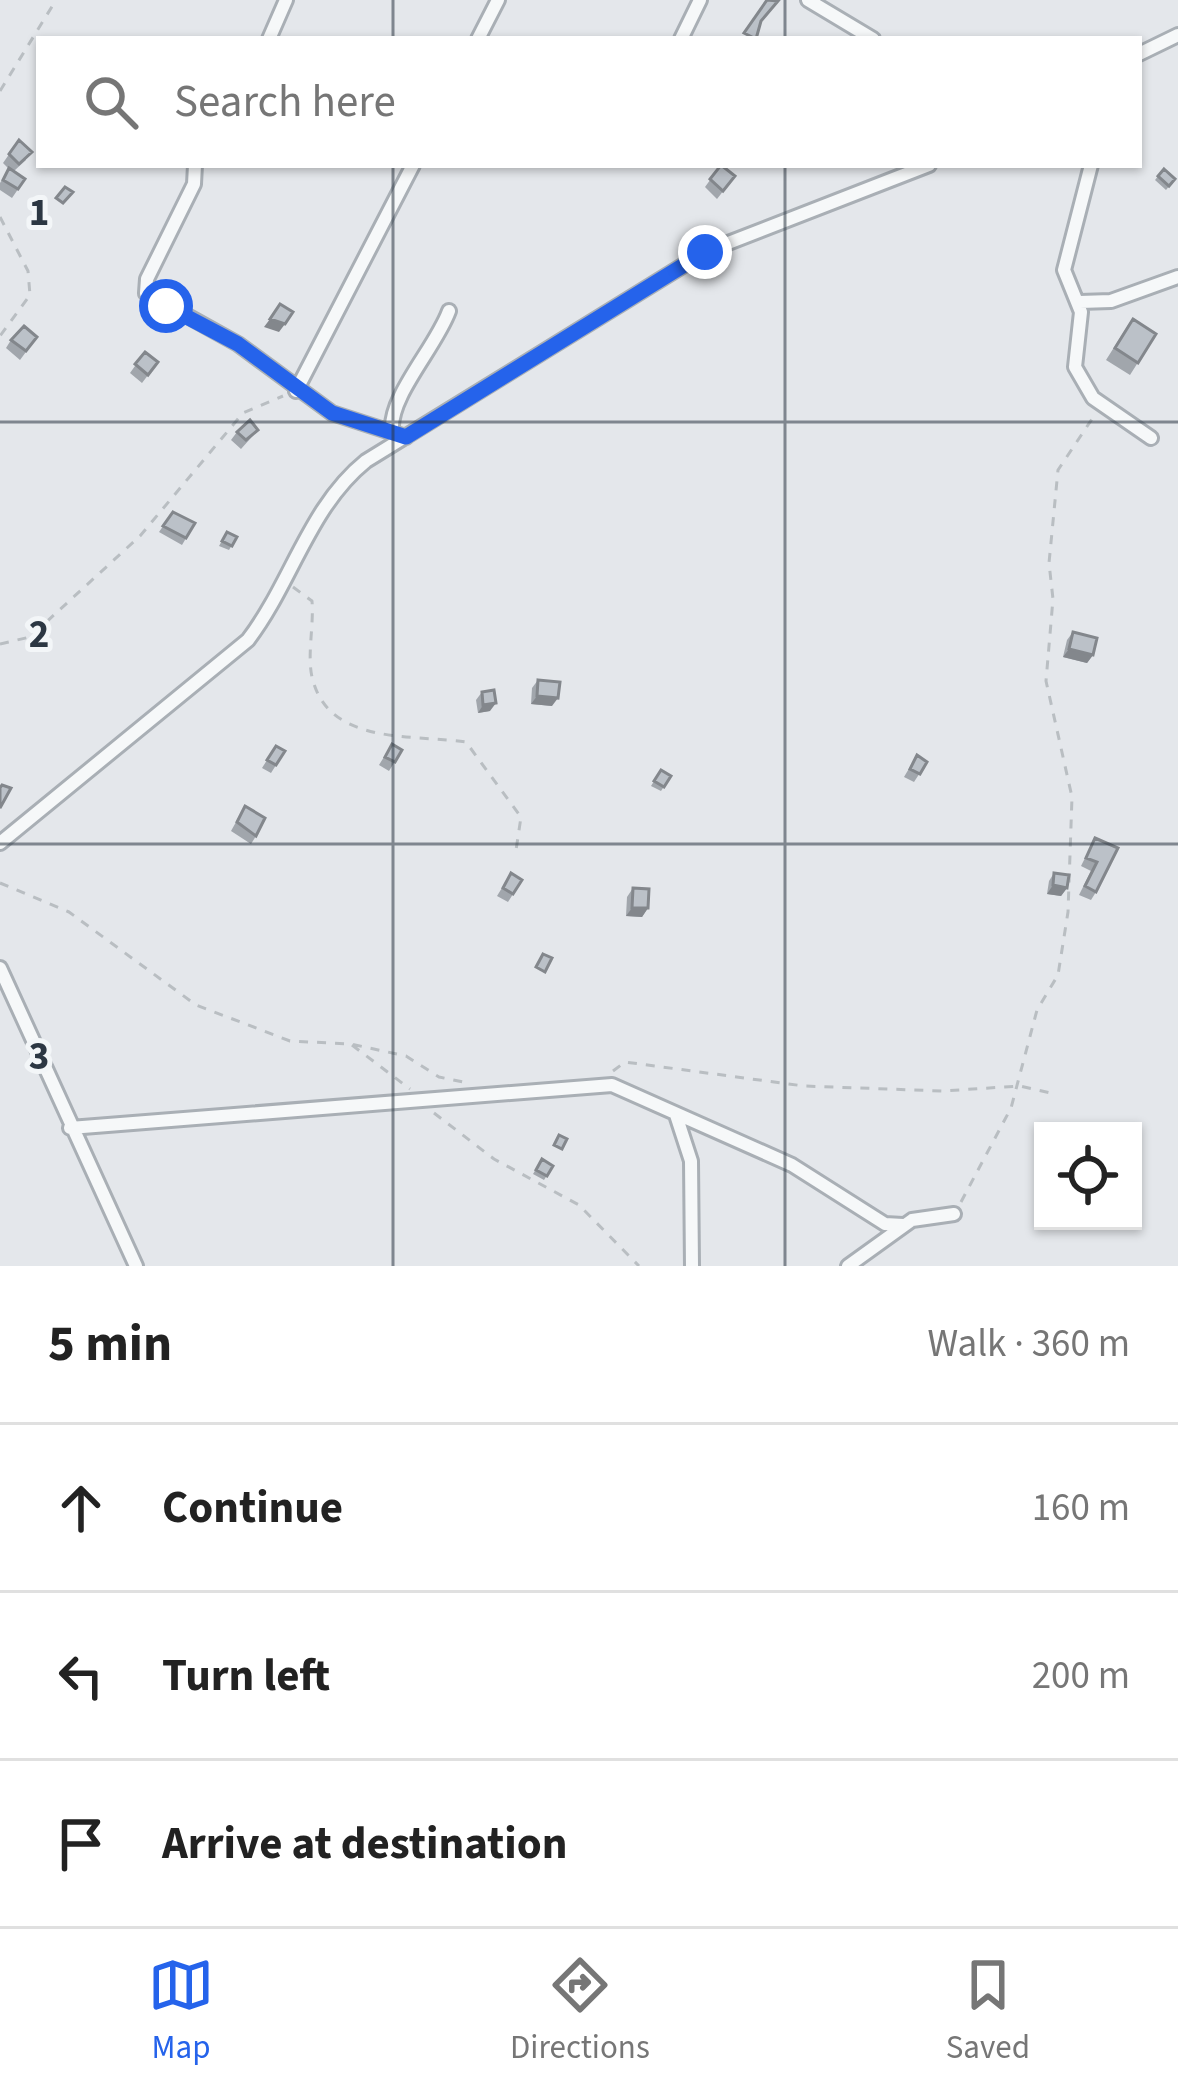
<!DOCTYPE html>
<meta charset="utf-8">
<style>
body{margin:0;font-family:"Source Sans 3",sans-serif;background:#f2f2f2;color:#222}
.controls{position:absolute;right:36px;bottom:36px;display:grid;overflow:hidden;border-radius:0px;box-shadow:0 3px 9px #0004}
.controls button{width:108px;height:108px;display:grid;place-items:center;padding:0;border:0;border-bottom:3px solid #e0e0e0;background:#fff;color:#222;font:60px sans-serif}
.stop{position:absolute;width:36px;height:36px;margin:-27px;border:9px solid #2563eb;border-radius:50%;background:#fff}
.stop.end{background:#2563eb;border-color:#fff;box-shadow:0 3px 12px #0008}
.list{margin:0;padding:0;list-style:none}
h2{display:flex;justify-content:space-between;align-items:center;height:156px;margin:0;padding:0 48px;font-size:51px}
h2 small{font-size:39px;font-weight:400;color:#767676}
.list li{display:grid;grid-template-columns:78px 1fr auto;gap:36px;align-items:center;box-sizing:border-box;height:168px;padding:0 48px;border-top:3px solid #e0e0e0}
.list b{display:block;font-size:45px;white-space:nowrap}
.list em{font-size:39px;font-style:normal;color:#767676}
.icon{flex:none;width:66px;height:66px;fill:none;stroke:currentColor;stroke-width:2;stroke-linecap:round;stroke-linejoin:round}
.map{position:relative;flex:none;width:1178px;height:1266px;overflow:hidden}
.search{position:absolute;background:#fff;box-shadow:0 3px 9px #0004;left:36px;right:36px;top:36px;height:132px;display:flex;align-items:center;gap:30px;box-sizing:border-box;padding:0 42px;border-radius:0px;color:#767676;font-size:45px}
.sheet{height:660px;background:#fff}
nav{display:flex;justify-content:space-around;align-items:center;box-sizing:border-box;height:168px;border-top:3px solid #e0e0e0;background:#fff;font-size:33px;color:#767676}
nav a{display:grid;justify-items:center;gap:6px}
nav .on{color:#2563eb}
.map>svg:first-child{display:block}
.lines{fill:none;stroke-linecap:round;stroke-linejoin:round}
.minor-casing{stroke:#a9afb5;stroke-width:18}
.path{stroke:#b9bec2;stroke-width:3;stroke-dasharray:9 9;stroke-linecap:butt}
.minor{stroke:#f6f8f9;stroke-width:12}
.wall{fill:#a1a6ac}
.shaded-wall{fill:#83878c}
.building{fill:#bbc1c8;stroke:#83878c;stroke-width:3}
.route{stroke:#2563eb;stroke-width:15}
.grid{fill:none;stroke:#2c3743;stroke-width:3;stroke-opacity:0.55}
.grid-label{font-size:39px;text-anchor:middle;font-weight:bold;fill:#2c3743;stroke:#f3f6f8;stroke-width:10;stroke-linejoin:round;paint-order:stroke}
</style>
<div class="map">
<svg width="1178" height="1266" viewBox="0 0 1178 1266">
<rect width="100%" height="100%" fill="#e4e7eb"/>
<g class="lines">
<defs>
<path id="minor" d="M808,0L873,39
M269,39L286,0
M478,39L498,0
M681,39L700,0
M1139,54L1178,35
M195,165L194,184L147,279L146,293L238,344L332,413L406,437
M1091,165L1064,270L1081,312L1075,367L1093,398L1151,438
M1080,302L1111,301L1178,277
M296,391L413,165
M392,431C389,396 436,347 449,311
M0,843L248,640C292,582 309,507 366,461L705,252L929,165
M0,968L136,1266
M676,1115L691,1161L692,1266
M70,1128L612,1085L792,1165L885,1224L903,1225
M848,1266L912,1220L954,1214"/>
</defs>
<use href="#minor" class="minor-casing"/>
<path class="path" d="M0,91L56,0
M0,217L28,271L30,295L0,336
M293,587L312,601C314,625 307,655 312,677C328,746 412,734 466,742L521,817L515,857
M0,644L30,637L140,536L243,413L283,396
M0,883L69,912L196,1005L290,1041L351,1044L406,1056L439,1077L468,1083
M352,1045L410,1089
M613,1071L625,1062L804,1086L942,1091L1020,1086L1055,1094
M434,1113L494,1159L579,1205L639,1266
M961,1202L1011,1108L1037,1010L1058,975L1068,912L1072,797L1046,681L1053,599L1049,563L1058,470L1094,416"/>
<use href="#minor" class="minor"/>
</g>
<path class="wall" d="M19,140L26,160L14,171L25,179L12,198L0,190V183L9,169L3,163Z
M721,165L735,176L717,199L705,187Z
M1164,169L1175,179L1166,190L1155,180Z
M1132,319L1156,334L1130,375L1106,360Z
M37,337L20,360L6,348L11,340Z
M145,352L158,362L142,383L130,373Z
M258,430L241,449L231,440L237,432Z
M173,512L195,523L182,545L159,532Z
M227,532L237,537L229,550L219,546Z
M1073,632L1093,655L1087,663L1063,657L1067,640Z
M538,680L552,706L531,704L532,688Z
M482,692L490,711L478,713L476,700Z
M392,744L402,750L389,771L379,765Z
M276,746L285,751L271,773L262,768Z
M917,755L927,762L914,782L904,777Z
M661,770L671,776L661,791L651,786Z
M245,806L256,836L251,844L231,831Z
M1095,838L1096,892L1091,900L1079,895L1091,871L1081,866Z
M511,873L522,880L508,902L497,896Z
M1054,873L1067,888L1061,896L1047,894L1049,881Z
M633,888L648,908L642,917L626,916L627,897Z
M542,1159L553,1166L544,1180L533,1174Z"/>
<path class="shaded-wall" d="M270,319L285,324L279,332L264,327Z
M1069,649L1093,655L1087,663L1063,657Z
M537,696L558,698L552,706L531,704Z
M496,703L490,711L478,713L483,705Z
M1053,885L1067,888L1061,896L1047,894Z
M632,908H648L642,917L626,916Z"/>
<path class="building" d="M767,0L778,1L761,21L756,39L744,33Z
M19,140L32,152L19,164L9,154Z
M721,165L735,176L723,191L710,179Z
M9,168L25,179L18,189L3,180Z
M1164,169L1175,179L1169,186L1158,176Z
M65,187L73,192L63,203L56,198Z
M280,304L293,312L285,324L270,319Z
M1133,319L1156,334L1138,363L1115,348Z
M24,326L37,337L26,351L11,340Z
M145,352L158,362L148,375L135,364Z
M250,420L258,430L246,440L237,432Z
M173,512L195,523L186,538L163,526Z
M227,532L237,537L232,546L222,541Z
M1073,632L1097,638L1093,655L1069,649Z
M538,680L560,682L558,698L537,696Z
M494,690L496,703L483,705L482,692Z
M392,744L402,750L395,762L385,757Z
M276,746L285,751L276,765L267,760Z
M917,755L927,762L920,774L910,769Z
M661,770L671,776L664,787L654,781Z
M2,785L11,788L0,808V788Z
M245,806L265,818L256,836L237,822Z
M1095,838L1118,848L1096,892L1085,886L1097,862L1086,858Z
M511,873L522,880L513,894L503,888Z
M1054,873L1069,875L1067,888L1053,885Z
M633,888L649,889L648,908H632Z
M543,954L552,958L545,972L536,967Z
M559,1135L567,1139L562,1149L554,1145Z
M542,1159L553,1166L547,1176L536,1170Z"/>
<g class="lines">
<path class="route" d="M166,306L238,344L332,413L406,437L705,252"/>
</g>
<path class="grid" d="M393,0V39M785,0V39M393,165V1266M785,165V1266M0,422H1178M0,844H1178"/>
<g class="grid-label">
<text x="39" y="225">1</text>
<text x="39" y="647">2</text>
<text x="39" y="1069">3</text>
</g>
</svg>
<div class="controls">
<button><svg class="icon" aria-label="locate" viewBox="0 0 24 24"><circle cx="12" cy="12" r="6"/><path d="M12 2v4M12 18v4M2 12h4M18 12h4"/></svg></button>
</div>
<div class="stop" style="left:166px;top:306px"></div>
<div class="stop end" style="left:705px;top:252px"></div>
<div class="search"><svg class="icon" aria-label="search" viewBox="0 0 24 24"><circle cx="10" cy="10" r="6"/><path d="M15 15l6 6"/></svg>Search here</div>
</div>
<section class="sheet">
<h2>5 min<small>Walk · 360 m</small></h2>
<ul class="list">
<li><svg class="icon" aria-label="ahead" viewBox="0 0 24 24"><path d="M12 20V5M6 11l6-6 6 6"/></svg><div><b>Continue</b></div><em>160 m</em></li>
<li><svg class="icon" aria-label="left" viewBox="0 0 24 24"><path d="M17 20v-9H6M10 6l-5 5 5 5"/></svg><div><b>Turn left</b></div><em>200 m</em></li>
<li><svg class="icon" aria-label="arrive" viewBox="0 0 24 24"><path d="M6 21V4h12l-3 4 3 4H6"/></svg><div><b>Arrive at destination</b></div></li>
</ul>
</section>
<nav>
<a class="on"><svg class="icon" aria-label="map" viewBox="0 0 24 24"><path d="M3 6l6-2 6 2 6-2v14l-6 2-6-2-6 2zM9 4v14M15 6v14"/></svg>Map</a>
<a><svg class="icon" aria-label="directions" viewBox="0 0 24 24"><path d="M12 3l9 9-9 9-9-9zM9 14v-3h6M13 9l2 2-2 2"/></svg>Directions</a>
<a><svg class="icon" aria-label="saved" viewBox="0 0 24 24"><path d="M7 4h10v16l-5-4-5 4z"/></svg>Saved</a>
</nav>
